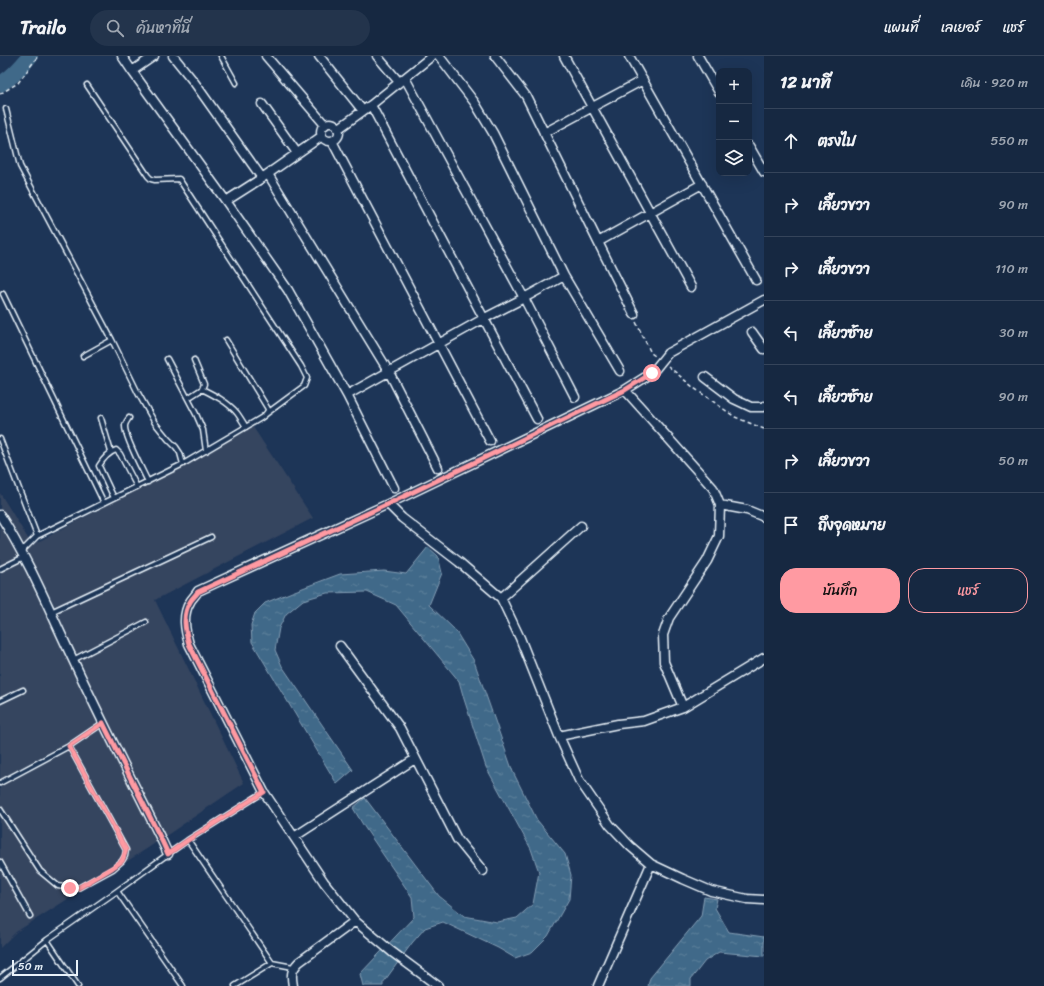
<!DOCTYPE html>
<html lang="th">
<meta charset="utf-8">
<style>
body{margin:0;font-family:Sriracha,"Playpen Sans Thai",sans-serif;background:#23344c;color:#f1f3f6}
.controls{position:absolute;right:12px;top:12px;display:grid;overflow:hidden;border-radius:8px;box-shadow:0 4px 16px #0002}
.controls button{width:36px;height:36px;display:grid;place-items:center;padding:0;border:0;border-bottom:1px solid #35445a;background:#162841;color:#f1f3f6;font:20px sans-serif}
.scale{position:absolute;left:12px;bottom:10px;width:66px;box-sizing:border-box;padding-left:4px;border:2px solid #e8f1f8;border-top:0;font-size:11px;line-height:14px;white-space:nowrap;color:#e8f1f8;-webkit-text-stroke:3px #1d3557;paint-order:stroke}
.stop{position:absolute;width:12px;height:12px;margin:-9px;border:3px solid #ff9aa2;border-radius:50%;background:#fff}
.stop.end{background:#ff9aa2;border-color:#fff;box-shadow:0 1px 4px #0008}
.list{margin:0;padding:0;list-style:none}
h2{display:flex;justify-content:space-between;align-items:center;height:52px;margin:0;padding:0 16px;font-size:17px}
h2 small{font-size:13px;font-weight:400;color:#9ea6b1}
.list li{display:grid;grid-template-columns:26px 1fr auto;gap:12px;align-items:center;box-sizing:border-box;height:64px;padding:0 16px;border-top:1px solid #35445a}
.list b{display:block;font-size:15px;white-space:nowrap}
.list em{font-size:13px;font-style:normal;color:#9ea6b1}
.actions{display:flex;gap:8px;padding:12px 16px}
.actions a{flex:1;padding:9px 0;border:1px solid #ff9aa2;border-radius:16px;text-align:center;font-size:14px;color:#ff9aa2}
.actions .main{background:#ff9aa2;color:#111}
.icon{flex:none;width:22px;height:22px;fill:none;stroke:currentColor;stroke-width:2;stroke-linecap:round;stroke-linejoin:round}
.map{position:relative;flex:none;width:764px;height:930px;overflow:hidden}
header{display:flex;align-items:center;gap:24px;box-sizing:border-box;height:56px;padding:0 20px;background:#162841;border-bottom:1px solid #35445a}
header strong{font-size:19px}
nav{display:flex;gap:22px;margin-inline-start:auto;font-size:14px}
.search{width:280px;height:36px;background:#23344c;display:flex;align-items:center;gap:10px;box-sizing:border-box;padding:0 14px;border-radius:22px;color:#9ea6b1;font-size:15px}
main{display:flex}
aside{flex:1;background:#162841}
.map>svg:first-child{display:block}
.built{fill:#34445f}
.water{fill:url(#water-ripples);stroke:#849fb5}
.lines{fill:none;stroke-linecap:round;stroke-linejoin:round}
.river{stroke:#416989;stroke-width:16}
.service-casing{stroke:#e8f1f8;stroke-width:7}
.minor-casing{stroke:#e8f1f8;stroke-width:11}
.path{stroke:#e8f1f8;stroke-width:1.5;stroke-dasharray:4 3;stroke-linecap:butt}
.service{stroke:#1d3557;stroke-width:4}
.minor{stroke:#1d3557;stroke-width:8}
.minor-bridge-casing{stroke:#e8f1f8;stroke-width:11;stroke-linecap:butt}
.minor-bridge{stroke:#1d3557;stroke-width:8}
.route{stroke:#ff9aa2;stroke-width:5}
</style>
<header>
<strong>Trailo</strong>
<div class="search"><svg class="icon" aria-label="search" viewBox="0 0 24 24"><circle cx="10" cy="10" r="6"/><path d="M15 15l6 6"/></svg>ค้นหาที่นี่</div>
<nav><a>แผนที่</a><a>เลเยอร์</a><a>แชร์</a></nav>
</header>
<main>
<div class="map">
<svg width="764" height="930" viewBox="0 0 764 930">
<defs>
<pattern id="water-ripples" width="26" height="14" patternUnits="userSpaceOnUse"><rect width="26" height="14" fill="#416989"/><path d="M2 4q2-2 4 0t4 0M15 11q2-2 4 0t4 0" fill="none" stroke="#5c7f9a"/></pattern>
</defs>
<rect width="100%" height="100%" fill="#1d3557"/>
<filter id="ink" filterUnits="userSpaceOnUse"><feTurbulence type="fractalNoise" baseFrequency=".025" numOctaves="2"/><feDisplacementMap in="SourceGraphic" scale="8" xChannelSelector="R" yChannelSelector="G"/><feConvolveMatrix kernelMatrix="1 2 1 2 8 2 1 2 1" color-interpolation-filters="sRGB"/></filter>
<g filter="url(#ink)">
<path class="built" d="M253,371L313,462L155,544L244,727L148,792L16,876L0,892V437L32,489Z"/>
<path class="water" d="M428,491L438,500L442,517L429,549L455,574L474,605L513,716L537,764L565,798L571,819L569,843L548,880L532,896L515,902L498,892L443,866L425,872L412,887L383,927V930H363L360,918L414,861L412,841L365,772L353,752L365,742L439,840L464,860L497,866L517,862L533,848L539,816L531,793L486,711L464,643L459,625L396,549L367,536L327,537L303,544L286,558L279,572L275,594L282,610L353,714L337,728L252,586L251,569L255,557L265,547L292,536L340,518L384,515L406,518Z
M704,841L717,843L715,852L729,876L764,881V900L719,896L705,905L691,923V930H648L650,922L701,860Z"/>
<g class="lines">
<path class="river" d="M0,28C12,22 22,10 30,0"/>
<defs>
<path id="service" d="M221,0L236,27
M87,29L148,120L151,123L155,124L179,123L301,310L307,322L304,330L266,358
M6,53L20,110L112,284L138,337L155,367L168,383L176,391L180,397L183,408
M3,238L104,447
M83,300L112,284
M167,303L196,358L203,374L206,395
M202,333C214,339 228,346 237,357C240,361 243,366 246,371
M188,342L202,333L204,328L194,304
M101,362L111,396
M129,362C127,365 125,367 125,370C124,380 143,415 148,426
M0,383L37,480
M114,442L99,410C103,403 108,397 116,394L120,398L137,431
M21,496L37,480L183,408L261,362C265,359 268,357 268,353L226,284
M0,513L24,501
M51,556L211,481
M73,604L146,566
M0,645L23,634
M0,727L69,690L103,667
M0,753L40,815L58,830L70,832H78L113,813L122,805L125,800L126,794L69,690
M188,784L272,907
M0,806L30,860
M117,835L183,930
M47,884L78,930
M0,922L47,884L117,835L168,798L188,784L264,736
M235,930L272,907L293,911"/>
<path id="minor" d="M122,0L132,15L226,145L288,234L347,339L394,432
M173,0L194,26L262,122
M266,0L325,69
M319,0L363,55
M377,0L399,26
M439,0L475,47L493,77L564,220L620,315
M495,0L526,40L598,186L634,258
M564,0L691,231
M629,0L756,224
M698,0L719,36
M132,15L154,0
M405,22L524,242L575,341
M262,48L297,97
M371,49L537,363
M321 76a9 9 0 1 1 18 0a9 9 0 1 1-18 0Z
M338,73L371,49L432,0
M544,77L643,24
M332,85L490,385
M749,90L764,116
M268,118L389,316L438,412
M226,145L262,122L322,80
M598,186L702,128
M752,276L764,293
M668,297L764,244
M705,321L734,343L751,351H763L764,350
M625,334L713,432L720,449L719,480L707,505L669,562L663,579L664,606L683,651
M347,339L483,263L524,242L564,220
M388,448L402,462L459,506L501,542L520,582L559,680L579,724L610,769L630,790L651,808L683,823L711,835L747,843L764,844
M720,449L747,454L764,461
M0,459C30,506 51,558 75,608C103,668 133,726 162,785L168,798
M501,542L581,470
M340,590L400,672L457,783L483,815
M559,680L618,668L644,665L683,651L764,602
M294,781L415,703
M293,930C291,919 291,914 299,906L355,865
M438,930L392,896L355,865L324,826L264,736L189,588C185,574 182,559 190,546C192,542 196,539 198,535L388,448L625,334L652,317
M598,930L651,808"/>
</defs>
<use href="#service" class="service-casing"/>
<use href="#minor" class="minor-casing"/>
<path class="path" d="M0,38L18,27L38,0
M636,266L651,297L655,300
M668,310L694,332L735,361L764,373"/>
<use href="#service" class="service"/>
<use href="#minor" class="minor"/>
<defs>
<path id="minor-bridge" d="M652,317L668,297"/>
</defs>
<use href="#minor-bridge" class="minor-bridge-casing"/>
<use href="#minor-bridge" class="minor-bridge"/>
</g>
</g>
<g class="lines" filter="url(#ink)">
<path class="route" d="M70,832H78L112,812L122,805L124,800L126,794L69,690L103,667L162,785L168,798L188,784L264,736L189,588C185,574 182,559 190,546C192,542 196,539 198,536L388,448L625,334L652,317"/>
</g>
</svg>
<div class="controls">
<button>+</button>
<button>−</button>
<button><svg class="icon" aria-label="layers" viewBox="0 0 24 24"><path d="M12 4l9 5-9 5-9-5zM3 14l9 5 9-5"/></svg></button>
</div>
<div class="scale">50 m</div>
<div class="stop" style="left:652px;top:317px"></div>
<div class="stop end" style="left:70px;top:832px"></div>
</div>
<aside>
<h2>12 นาที<small>เดิน · 920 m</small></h2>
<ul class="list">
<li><svg class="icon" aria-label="ahead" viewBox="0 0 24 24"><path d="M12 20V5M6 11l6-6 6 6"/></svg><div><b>ตรงไป</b></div><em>550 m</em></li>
<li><svg class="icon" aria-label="right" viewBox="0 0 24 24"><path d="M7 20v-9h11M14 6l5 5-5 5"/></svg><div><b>เลี้ยวขวา</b></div><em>90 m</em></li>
<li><svg class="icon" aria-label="right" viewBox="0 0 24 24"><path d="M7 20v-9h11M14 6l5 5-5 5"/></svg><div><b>เลี้ยวขวา</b></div><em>110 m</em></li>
<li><svg class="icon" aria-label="left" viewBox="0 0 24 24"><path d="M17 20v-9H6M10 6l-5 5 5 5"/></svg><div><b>เลี้ยวซ้าย</b></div><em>30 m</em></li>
<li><svg class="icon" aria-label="left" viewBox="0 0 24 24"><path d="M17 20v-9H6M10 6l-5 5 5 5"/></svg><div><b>เลี้ยวซ้าย</b></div><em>90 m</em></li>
<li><svg class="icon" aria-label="right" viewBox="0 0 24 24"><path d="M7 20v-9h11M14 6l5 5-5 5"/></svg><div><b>เลี้ยวขวา</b></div><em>50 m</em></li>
<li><svg class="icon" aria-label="arrive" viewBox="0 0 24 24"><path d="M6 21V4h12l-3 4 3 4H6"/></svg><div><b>ถึงจุดหมาย</b></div></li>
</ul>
<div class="actions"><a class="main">บันทึก</a><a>แชร์</a></div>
</aside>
</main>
